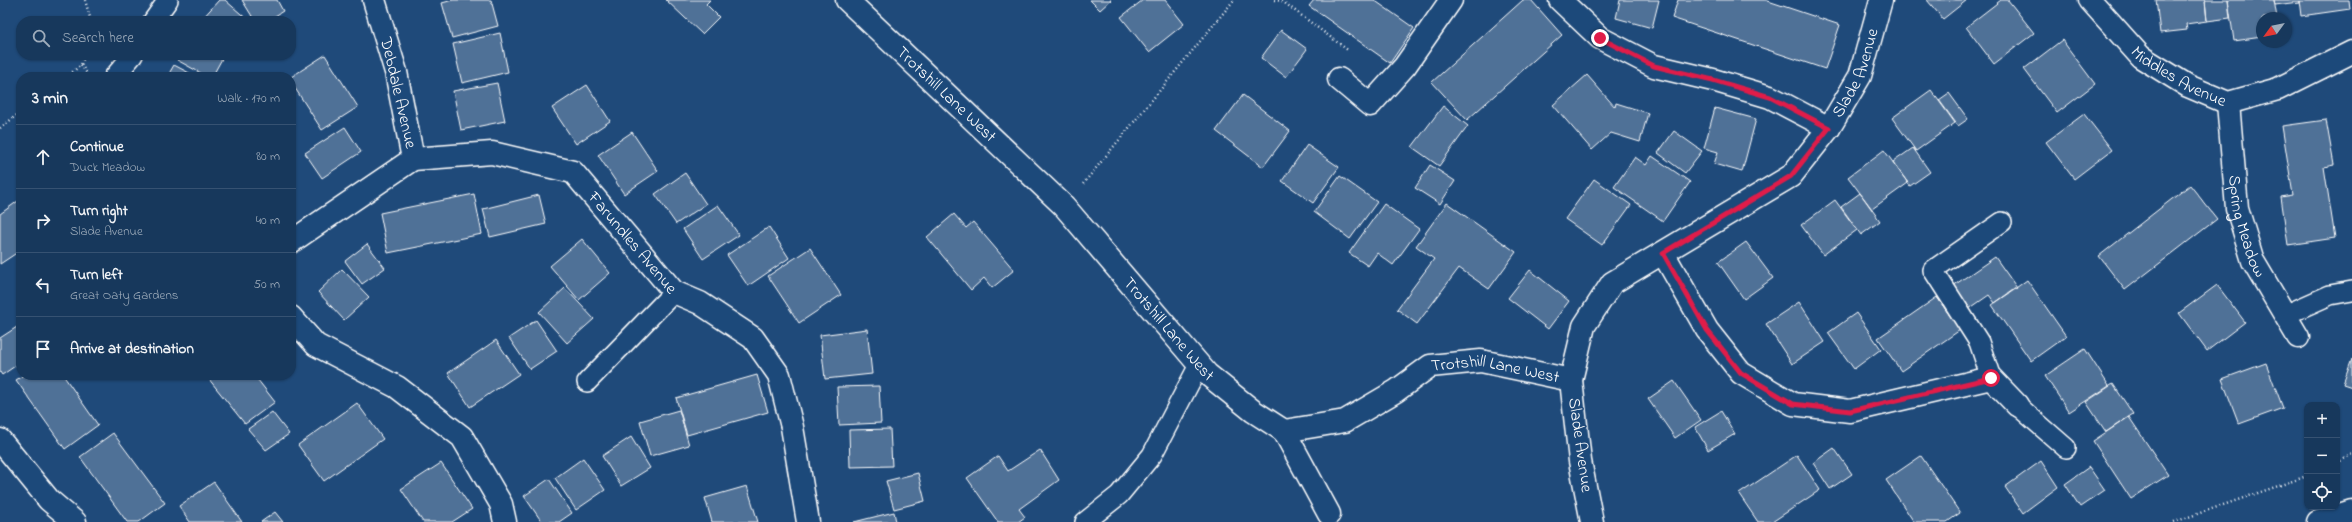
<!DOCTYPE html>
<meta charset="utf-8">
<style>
body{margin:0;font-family:"Indie Flower",sans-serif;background:#203f62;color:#f1f3f6}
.controls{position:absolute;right:12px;bottom:12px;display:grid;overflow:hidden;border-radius:8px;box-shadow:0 1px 3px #0004}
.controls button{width:36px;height:36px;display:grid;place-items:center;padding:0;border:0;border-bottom:1px solid #365272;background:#17385c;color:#f1f3f6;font:20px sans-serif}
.compass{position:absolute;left:2256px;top:12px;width:36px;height:36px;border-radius:50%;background:#17385c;box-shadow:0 1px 3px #0004;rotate:237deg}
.stop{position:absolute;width:12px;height:12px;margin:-9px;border:3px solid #e11d48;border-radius:50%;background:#fff}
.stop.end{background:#e11d48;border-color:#fff;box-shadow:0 1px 4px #0008}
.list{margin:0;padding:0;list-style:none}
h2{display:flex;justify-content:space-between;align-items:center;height:52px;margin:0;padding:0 16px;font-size:17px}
h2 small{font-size:13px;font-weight:400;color:#9eacbb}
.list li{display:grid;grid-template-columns:26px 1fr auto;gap:12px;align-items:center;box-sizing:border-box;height:64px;padding:0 16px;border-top:1px solid #365272}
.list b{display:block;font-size:15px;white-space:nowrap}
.list p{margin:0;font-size:13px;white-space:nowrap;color:#9eacbb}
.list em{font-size:13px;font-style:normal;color:#9eacbb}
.icon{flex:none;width:22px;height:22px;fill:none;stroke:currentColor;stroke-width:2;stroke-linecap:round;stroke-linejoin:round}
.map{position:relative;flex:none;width:2352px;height:522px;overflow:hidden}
.search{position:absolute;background:#17385c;box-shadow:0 1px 3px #0004;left:16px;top:16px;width:280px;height:44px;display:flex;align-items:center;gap:10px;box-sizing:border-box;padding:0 14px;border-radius:16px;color:#9eacbb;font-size:15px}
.panel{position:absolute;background:#17385c;box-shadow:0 1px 3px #0004;left:16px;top:72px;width:280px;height:308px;border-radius:16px}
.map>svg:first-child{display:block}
.building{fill:#507197;stroke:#fff}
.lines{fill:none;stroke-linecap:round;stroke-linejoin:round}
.lane-casing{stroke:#fff;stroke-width:22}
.street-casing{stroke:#fff;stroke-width:25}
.secondary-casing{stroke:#fff;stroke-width:25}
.path{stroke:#fff;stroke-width:2.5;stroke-dasharray:1 3;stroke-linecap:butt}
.lane{stroke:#1f4a7a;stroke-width:19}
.street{stroke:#1f4a7a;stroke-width:22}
.secondary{stroke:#1f4a7a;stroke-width:22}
.route{stroke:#e11d48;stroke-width:5}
.labels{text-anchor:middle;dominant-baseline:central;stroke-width:3;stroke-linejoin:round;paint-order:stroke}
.street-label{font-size:17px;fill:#fff;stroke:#1f4a7a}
</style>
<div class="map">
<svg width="2352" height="522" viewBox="0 0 2352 522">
<rect width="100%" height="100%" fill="#1f4a7a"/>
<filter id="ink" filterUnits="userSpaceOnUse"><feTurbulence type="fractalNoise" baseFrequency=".025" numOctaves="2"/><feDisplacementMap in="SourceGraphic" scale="8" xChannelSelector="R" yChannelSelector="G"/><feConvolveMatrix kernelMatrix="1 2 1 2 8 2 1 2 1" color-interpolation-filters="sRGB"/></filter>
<g filter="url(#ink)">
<path class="building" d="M219,0H225L249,21H203L201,20Z
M242,0H277L283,11L267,21H255Z
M453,0H491L498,26L452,38L442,3Z
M666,0H710L706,4L719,17L702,34Z
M1090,0H1111L1100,10Z
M1143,0H1165L1184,24L1149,52L1121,17Z
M1314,0H1374L1414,28L1390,63L1309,6Z
M1523,0H1531L1562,35L1467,120L1432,82Z
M1620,0H1659L1652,28L1616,18Z
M1678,0H1765L1840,25L1825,69L1672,18Z
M1927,0H1967L1943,19Z
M2001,0H2008L2034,33L1994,64L1966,27Z
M2156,0H2205L2207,21L2186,24L2187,30L2160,33Z
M2205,0H2228L2230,18L2207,21Z
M2228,0H2274L2277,18H2262V37L2234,41Z
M2274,0H2299V2L2275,5Z
M2299,0H2349L2350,9L2301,16Z
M1281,30L1307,49L1286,77L1261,58Z
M500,33L508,72L462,83L453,44Z
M2062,40L2095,84L2057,113L2024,69Z
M180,55H224L212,77H208L177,60Z
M325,55L358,107L322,130L291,82V77Z
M174,65L197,77H167Z
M1587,75L1615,107L1616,103L1648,113L1640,142L1611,133L1592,150L1553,105Z
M497,83L505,121L461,130L453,91Z
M587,85L610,121L576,144L552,108Z
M1931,90L1955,123L1916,151L1892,118Z
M1949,93L1968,119L1958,126L1939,100Z
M1243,95L1290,131L1263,167L1216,131Z
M1443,106L1468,126L1439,166L1412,147Z
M1715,108L1756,119L1742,172L1714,164L1718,152L1704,148Z
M2084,114L2112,150L2074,179L2046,142Z
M2326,120L2334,165L2324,167L2335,238L2288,245L2281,197L2293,195L2282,126Z
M345,127L361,152L322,178L305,153Z
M1674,131L1702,151L1685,173L1658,153Z
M632,132L658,171L624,194L598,155Z
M1307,145L1339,167L1313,203L1282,181Z
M1913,148L1930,172L1910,186L1893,162Z
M1884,150L1908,183L1872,209L1848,177Z
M1652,156L1690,182L1663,221L1614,187L1635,157L1646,165Z
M1430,165L1455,181L1440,204L1415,188Z
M685,173L706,204L676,224L655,194Z
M1340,176L1377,202L1350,239L1314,212Z
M1594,179L1631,205L1602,245L1565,219Z
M2190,185L2217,219L2125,290L2099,256Z
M1860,193L1880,221L1861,235L1841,207Z
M474,194L482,234L388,253L380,213Z
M539,195L546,224L490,237L483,209Z
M1835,200L1857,230L1823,255L1801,225Z
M18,201L21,205V250L0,264V214Z
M1447,203L1516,252L1489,289L1459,268L1417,324L1397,309L1434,259L1416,246Z
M1384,204L1419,229L1393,265L1377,253L1368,266L1349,253Z
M718,205L739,235L703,259L683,229Z
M954,214L966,228L973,222L1014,270L992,288L984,278L971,290L927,237Z
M769,227L789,258L748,286L727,255Z
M582,239L610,273L579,300L550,266Z
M1746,242L1773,278L1744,299L1718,262Z
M367,244L385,268L362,284L345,261Z
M810,248L841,295L799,323L768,276Z
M1995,257L2017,288L1995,303L1989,295L1953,320L1937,297Z
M342,269L369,297L344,320L318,292Z
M1530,270L1569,301L1548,329L1508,298Z
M2027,280L2066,336L2031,361L1992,305Z
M2217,285L2245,322L2207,351L2179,313Z
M565,288L594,319L567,343L539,312Z
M1937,297L1960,330L1901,371L1878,338Z
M1799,302L1825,342L1792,364L1766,324Z
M1856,313L1881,349L1854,369L1828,333Z
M536,320L557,351L530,369L509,338Z
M20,325L21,362L2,375L0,372V338Z
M867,329L872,374L825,379L820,335Z
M496,340L519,374L470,407L448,373Z
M2085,349L2109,386L2069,412L2045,376Z
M2352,359V387L2343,384Z
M2266,363L2283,408L2239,424L2222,379Z
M24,375H63L98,425L65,449L16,380Z
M212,375H254L275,402L245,424L208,378Z
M757,375L768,412L687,435L676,398Z
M1674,381L1701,420L1675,438L1648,399Z
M2113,384L2133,414L2106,432L2086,402Z
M879,386L881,423L839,425L837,387Z
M357,403L383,439L324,481L298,445Z
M679,410L689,445L650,456L640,421Z
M1721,411L1735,434L1708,450L1695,427Z
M272,412L289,434L266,450L248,429Z
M2129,417L2168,475L2131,499L2093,441Z
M890,429L892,466L850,467L849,430Z
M113,433L165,503L139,522H127L80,457Z
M631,437L650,468L621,486L602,456Z
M1834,448L1852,474L1830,489L1813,463Z
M1040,450L1059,480L1019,509L1025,517L1018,522H998L967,478L998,456L1008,471Z
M1797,455L1820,490L1772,522H1758L1739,494Z
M1921,456L1960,513L1947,522H1914L1886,480Z
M583,458L605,490L576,510L555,478Z
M2041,461L2058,487L2023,513L2005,487Z
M441,463L472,509L452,522H423L401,489Z
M2089,467L2105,490L2080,507L2065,484Z
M918,473L925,501L894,509L886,481Z
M549,479L572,513L559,522H542L524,496Z
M214,482L242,522H190L179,506Z
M747,486L758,522H712L705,498Z
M275,512L283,522H261Z
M894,512L896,522H854Z"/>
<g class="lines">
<defs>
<path id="lane" d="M153,21L168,0
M114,77L133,55
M2285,315L2330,295L2352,291
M1991,378L1979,342L1933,270L2002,222
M587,382L674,292
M2017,405L2066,448
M1085,522L1119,495L1152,455L1199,365"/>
<g id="street">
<path id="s1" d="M847,0L1064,206L1207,374L1253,411L1284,431L1345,421L1396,391L1430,366L1481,361L1571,380"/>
<path d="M1560,0L1600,38L1654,66L1713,80L1770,97L1829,128"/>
<path id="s2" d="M2090,0L2141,57L2188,86L2228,103L2278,89L2352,52"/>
<path d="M1339,79L1370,105L1405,66L1451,0"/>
<path id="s3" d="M2228,103L2237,208L2253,261L2298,337"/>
<path id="s4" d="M413,159L492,153L573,172L674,292L700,303L753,338L779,375L792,427L808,522"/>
<path d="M291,242L413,159L396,72L374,0"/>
<path d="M1663,253L1707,330L1741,373L1793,404L1850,411L1991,378L2017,405"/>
<path d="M291,317L316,345L397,387L462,437L501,504L505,522"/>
<path d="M1284,431L1329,514"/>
<path d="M0,440L49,500L75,522"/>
<path id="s5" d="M1592,522L1580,461L1571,380L1584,326L1612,283L1791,176L1829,128L1860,76L1881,0"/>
</g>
<path id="secondary" d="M2318,522L2352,511"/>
</defs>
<use href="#lane" class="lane-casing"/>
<use href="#street" class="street-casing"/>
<use href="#secondary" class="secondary-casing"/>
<path class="path" d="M85,0L91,21
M1274,0L1282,1L1349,51
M81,65L88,75
M66,77L81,65L85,55
M0,128L21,112
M1083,184L1234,0
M2337,463L2352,454
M2174,522L2307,476"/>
<use href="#lane" class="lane"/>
<use href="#street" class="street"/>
<use href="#secondary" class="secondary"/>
</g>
</g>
<g class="lines" filter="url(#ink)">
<path class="route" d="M1600,38L1654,66L1713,80L1770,97L1829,128L1791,176L1663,253L1707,330L1741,373L1793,404L1850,411L1991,378"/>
</g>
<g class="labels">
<g class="street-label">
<text stroke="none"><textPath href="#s5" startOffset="582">Slade Avenue</textPath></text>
<text stroke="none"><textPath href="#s2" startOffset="119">Middles Avenue</textPath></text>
<text transform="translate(398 93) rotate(77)">Debdale Avenue</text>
<text stroke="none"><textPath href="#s1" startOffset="137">Trotshill Lane West</textPath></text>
<text stroke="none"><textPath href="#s3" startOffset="125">Spring Meadow</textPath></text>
<text stroke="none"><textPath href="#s4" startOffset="255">Farundles Avenue</textPath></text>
<text stroke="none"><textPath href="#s1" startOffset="461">Trotshill Lane West</textPath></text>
<text stroke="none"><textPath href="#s1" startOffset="845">Trotshill Lane West</textPath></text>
<text transform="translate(1580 445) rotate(82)">Slade Avenue</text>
</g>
</g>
</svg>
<div class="controls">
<button>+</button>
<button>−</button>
<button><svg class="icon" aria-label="locate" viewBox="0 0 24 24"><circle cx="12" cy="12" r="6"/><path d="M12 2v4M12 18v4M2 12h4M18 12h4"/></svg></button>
</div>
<svg class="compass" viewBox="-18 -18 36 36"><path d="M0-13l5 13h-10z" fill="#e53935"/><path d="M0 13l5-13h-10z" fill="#9eacbb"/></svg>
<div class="stop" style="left:1991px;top:378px"></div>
<div class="stop end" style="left:1600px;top:38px"></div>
<div class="search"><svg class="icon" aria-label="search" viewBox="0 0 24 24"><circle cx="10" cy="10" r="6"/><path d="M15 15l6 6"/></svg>Search here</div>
<section class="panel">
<h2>3 min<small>Walk · 170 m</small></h2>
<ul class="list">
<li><svg class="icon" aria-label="ahead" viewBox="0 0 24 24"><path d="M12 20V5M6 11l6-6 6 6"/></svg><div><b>Continue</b><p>Duck Meadow</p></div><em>80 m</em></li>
<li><svg class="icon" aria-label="right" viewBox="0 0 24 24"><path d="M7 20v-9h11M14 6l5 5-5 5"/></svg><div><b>Turn right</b><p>Slade Avenue</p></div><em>40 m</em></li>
<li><svg class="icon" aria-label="left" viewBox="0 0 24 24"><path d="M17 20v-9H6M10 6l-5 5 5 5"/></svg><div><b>Turn left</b><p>Great Oaty Gardens</p></div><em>50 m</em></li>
<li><svg class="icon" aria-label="arrive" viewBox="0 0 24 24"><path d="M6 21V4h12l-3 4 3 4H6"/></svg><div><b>Arrive at destination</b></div></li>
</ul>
</section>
</div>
